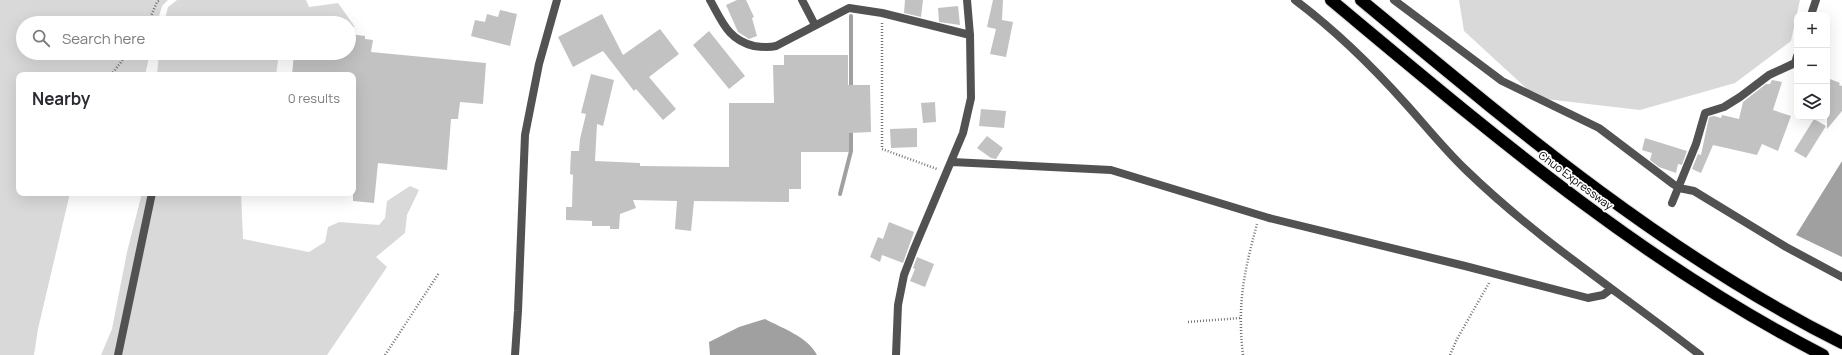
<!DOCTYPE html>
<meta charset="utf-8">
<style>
body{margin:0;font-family:Manrope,sans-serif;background:#f7f7f7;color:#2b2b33}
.controls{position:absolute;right:12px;top:12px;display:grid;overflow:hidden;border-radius:8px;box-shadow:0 4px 16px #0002}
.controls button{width:36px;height:36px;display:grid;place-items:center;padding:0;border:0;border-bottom:1px solid #e1e1e2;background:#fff;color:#2b2b33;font:20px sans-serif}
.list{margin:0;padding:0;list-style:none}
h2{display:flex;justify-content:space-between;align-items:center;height:52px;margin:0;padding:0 16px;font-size:17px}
h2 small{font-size:13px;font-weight:400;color:#7c7c81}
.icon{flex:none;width:22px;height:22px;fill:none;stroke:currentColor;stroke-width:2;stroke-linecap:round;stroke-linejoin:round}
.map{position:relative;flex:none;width:1842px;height:355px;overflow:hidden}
.search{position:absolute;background:#fff;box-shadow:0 4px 16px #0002;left:16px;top:16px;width:340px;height:44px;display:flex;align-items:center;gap:10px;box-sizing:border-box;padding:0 14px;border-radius:22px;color:#7c7c81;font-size:15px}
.panel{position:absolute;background:#fff;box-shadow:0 4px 16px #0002;left:16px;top:72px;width:340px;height:124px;border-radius:8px}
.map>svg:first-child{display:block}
.green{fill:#d9d9d9}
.water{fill:#a0a0a0}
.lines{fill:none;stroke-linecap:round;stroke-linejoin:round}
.stream{stroke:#a0a0a0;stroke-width:4}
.building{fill:#c2c2c2}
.motorway-casing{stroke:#dbdbdb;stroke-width:14}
.path{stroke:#747474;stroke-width:2.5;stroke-dasharray:1 2;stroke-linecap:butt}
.minor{stroke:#525252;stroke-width:8}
.tertiary{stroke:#525252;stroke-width:8}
.motorway{stroke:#000;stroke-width:12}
.labels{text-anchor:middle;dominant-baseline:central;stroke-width:3.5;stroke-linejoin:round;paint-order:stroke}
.street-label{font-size:11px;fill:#000;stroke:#fff}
</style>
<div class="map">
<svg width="1842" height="355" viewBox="0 0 1842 355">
<rect width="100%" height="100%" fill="#fff"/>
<path class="green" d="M0,0H168L162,6L157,23H23V53H150L145,75H19V193H70L38,329L34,355H0Z
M177,0H306L309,7L338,3L355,27L349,26V23H164L168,7Z
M1459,0H1800L1791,41L1735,83L1640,110L1537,98L1464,31Z
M159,53H279L276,75H157Z
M410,186L419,190L407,215L405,233L376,257L387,267L327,355H101L112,329L127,252L142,193H241L243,239L309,252L325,242L328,227L339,222L379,225L385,218L387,201Z"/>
<path class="water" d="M1842,161V257L1796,235Z
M765,319C782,328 808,337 817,355H710L709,342L739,327Z"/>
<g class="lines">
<path class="stream" d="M851,16V89
M840,194L851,151V128"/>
</g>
<path class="building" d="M737,0H746L754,17L752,18L757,36L749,39L738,32L726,5Z
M905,0H923L921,17L904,13Z
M993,0H1003L1002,20L1013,22L1006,57L990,54L996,29L987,27Z
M958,6L960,25L939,22L938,8Z
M500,10L517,14L510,46L471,36L475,20L485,22L487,14L498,17Z
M602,14L623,55L660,29L679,54L649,77L676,109L663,120L636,89L634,91L603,51L573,67L558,37Z
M709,31L745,76L729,89L693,45Z
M349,34L365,36V39L373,40L371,52L486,63L483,104L460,102L458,119H451L447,170L378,163L374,203L353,201V75H292L294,53H349Z
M784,55H848V85H870L871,132L849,133V152H801V189H789V202L694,201L691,231L675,229L677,201L633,200L636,208L620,214L619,229H610V226H592V221L566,220V207H572L573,175L570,174L571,151H579L580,139L586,114L581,113L591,74L614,80L603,126L597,124L595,161L640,163V166L729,167V103H774L773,65H784Z
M1830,79L1840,83L1839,85L1842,86V111L1827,129V80L1830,81Z
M1772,80L1782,82L1773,110L1791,116L1778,151L1762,144L1757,155L1713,145L1701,173L1692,169L1698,154L1701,155L1709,117L1714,116L1721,118L1722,115L1739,119L1743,102L1766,84H1770Z
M935,102L936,122L923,123L921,103Z
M981,109L1006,111L1004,128L979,126Z
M1814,119L1826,126L1806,158L1794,151Z
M917,128V147L891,148L890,129Z
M987,136L1003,148L996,159L991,158L977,148Z
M1645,138L1687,151L1682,165L1678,164L1676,173L1659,167L1650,160L1652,153L1642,150Z
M889,222L914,232L903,263L882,255L880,262L870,257L878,237L883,239Z
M917,257L934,264L925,287L910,281L915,269L913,268Z"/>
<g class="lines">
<defs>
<path id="motorway" d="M1331,0C1486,129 1642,263 1823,355
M1361,0C1514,127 1663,253 1842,343"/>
</defs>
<use href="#motorway" class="motorway-casing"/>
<path class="path" d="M148,23L157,2L160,0
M882,23V149L937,169
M111,75L128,53
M1188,322L1240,318
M385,355L439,273
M1243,355C1237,304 1244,272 1257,224
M1450,355L1457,339L1489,283"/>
<path class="minor" d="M710,0C722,21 728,40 754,46C762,47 768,48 776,46L849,8L882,13L970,35
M802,0L815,25
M1295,0C1335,30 1371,65 1405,103C1425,125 1444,149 1466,170C1537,239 1622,294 1700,355
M1394,0L1502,81L1599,128L1673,184L1679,188L1694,191L1786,247L1842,277
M1811,15L1816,0
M952,162L1111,170L1269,218L1465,266L1588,298L1603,295L1611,289
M1672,203L1696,144L1705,113L1724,107L1740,97L1769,75L1795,63L1797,56
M118,355L152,193
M896,355L898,305L904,275L914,249L963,133L971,98L970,35L967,0"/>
<path class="tertiary" d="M515,355L518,311L525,135L539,64L557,0"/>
<use href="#motorway" class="motorway"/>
</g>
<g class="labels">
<g class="street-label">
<text transform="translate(1576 180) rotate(37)">Chuo Expressway</text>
</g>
</g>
</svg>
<div class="controls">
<button>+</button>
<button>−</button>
<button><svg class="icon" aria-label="layers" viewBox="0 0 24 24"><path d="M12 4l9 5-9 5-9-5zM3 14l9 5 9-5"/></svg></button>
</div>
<div class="search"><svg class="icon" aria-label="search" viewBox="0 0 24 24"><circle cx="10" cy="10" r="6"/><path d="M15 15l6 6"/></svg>Search here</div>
<section class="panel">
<h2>Nearby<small>0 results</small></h2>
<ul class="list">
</ul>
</section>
</div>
